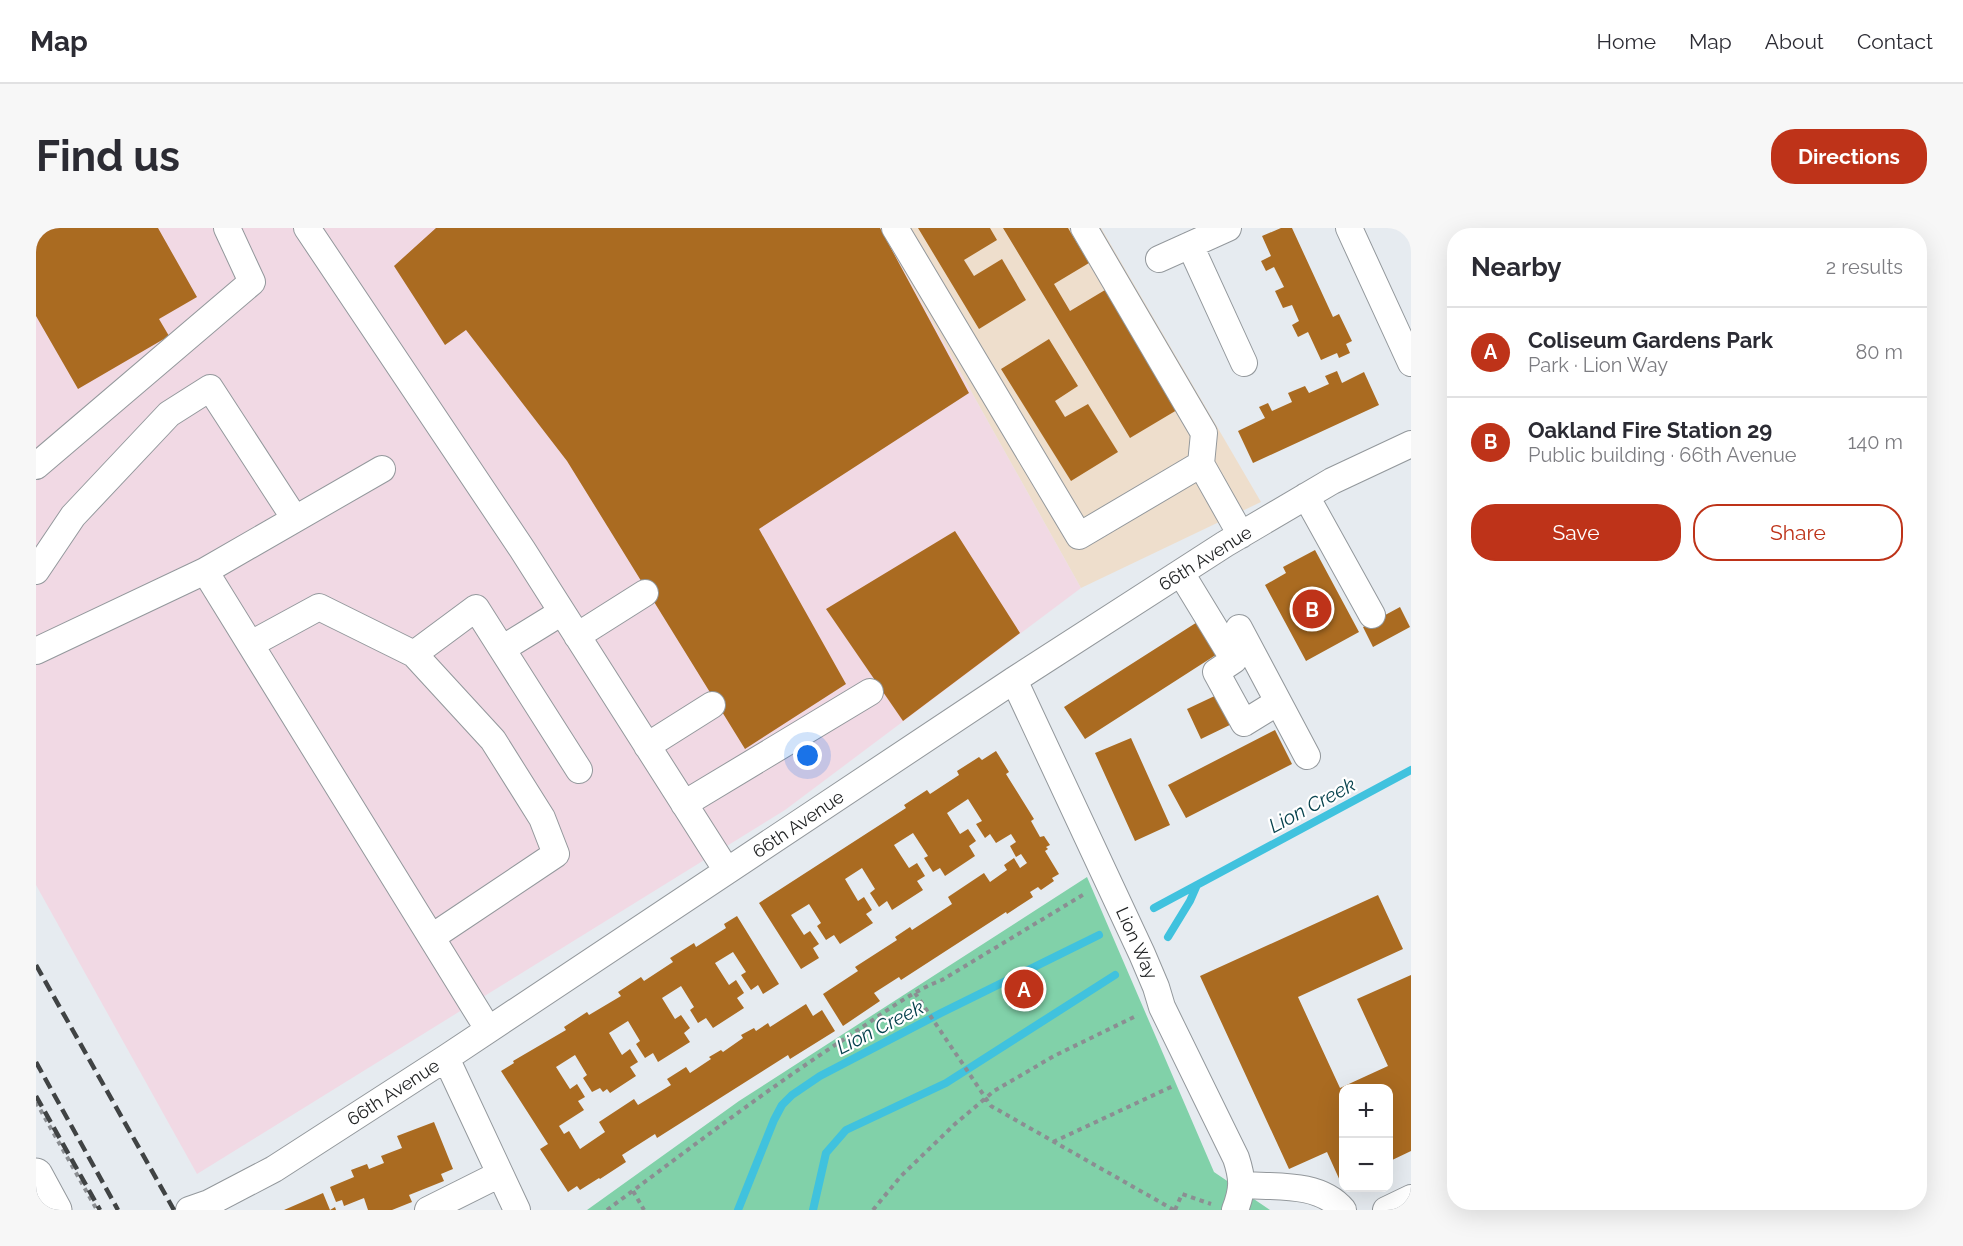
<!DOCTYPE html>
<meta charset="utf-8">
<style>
body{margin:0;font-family:Raleway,sans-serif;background:#f7f7f7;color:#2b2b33}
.controls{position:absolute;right:18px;bottom:18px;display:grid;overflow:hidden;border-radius:12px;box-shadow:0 6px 24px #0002}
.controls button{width:54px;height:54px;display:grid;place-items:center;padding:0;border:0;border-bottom:2px solid #e1e1e2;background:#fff;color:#2b2b33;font:30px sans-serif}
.you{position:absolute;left:772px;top:528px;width:21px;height:21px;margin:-15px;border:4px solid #fff;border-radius:50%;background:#1a73e8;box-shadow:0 0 0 9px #1a73e833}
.badge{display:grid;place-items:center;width:39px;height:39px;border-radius:50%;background:#be3319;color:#fff;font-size:20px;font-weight:700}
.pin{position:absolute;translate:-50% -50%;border:3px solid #fff;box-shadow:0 2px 6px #0006}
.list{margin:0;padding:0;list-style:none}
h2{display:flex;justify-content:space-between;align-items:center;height:78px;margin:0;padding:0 24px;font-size:26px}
h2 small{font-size:20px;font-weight:400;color:#7c7c81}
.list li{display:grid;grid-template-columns:39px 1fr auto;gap:18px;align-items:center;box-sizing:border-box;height:90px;padding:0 24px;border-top:2px solid #e1e1e2}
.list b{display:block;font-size:22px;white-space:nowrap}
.list p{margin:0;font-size:20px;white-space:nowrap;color:#7c7c81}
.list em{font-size:20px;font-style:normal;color:#7c7c81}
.actions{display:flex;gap:12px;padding:18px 24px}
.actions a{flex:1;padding:14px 0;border:2px solid #be3319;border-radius:24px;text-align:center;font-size:21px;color:#be3319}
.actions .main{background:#be3319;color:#fff}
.map{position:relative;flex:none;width:1375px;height:982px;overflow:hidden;border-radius:24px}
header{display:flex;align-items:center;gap:36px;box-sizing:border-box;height:84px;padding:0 30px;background:#fff;border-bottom:2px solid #e1e1e2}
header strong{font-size:28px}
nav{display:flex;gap:33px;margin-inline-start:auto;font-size:21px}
.intro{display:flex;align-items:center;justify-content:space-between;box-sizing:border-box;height:144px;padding:0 36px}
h1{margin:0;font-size:42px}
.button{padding:15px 27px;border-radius:24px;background:#be3319;color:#fff;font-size:21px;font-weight:700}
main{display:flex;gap:36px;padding:0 36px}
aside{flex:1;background:#fff;border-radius:24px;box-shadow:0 6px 24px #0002}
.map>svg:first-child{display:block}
.industrial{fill:#f1d9e4}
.education{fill:#eedecc}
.green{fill:#81d1a9}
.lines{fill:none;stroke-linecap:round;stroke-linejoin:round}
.stream{stroke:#40c2de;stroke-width:8}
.building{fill:#aa6b21}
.minor-casing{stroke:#93989c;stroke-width:28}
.major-casing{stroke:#93989c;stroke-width:35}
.path{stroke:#8b8e92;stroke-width:4;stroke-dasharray:4.5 4.5;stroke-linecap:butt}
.minor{stroke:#fff;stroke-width:26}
.major{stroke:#fff;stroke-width:33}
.rail{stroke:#404344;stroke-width:4.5;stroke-dasharray:12 6;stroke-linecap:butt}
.labels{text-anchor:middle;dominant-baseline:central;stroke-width:4.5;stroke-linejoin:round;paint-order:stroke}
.street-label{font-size:18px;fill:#222425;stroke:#fff}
.water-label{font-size:20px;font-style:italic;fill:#08434e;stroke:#fff}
</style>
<header>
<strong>Map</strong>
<nav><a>Home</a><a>Map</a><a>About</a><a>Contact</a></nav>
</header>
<div class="intro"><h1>Find us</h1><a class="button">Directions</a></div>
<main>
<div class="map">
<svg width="1375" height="982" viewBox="0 0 1375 982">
<rect width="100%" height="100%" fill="#e6ebf0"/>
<path class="industrial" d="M0,0H844L1045,360L749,582L161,946L0,657Z"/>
<path class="education" d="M844,0H1065L1225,274L1045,360Z"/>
<path class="green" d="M1051,649L1178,944L1234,982H551L703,873Z"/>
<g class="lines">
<path class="stream" d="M1118,680L1375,542
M1132,709L1154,673L1161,657
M702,982L738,892L746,877L756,867L784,848L905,785L1063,707
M777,982L790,925L810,902L910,855L1079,747"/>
</g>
<path class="building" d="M0,0H122L161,69L123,91L133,108L42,161L0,88Z
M400,0H844L933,165L723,301L810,456L709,521L531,233L430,102L409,117L358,38Z
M882,0H954L961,12L928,32L938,48L966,31L990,72L943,101Z
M967,0H1032L1053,35L1018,56L1034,83L1069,62L1141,182L1094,210Z
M1245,0H1256L1297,89L1303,86L1316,113L1310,116L1314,125L1303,130L1301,125L1285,132L1272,104L1262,109L1256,97L1263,93L1256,77L1247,80L1239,63L1248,59L1238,39L1230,43L1225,33L1235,28L1226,8Z
M1013,111L1042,158L1019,173L1029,189L1052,176L1082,224L1035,253L965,141Z
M1301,143L1306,155L1328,144L1343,177L1217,235L1202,203L1229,190L1223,179L1232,175L1236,183L1256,174L1252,165L1269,158L1273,165L1293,156L1289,148Z
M919,303L984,405L867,493L790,381Z
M1279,322L1323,404L1270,433L1229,357L1250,345L1247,339Z
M1364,379L1374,399L1337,419L1327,399Z
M1166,391L1186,423L1049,511L1028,479Z
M1185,465L1200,494L1165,511L1151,481Z
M1239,502L1256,536L1150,590L1132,557Z
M1095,510L1134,597L1099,613L1059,525Z
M960,523L973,544L970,546L998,591L995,593L1004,609L1008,608L1014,617L1010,619L1012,621L1009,623L1023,646L1016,650L1018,653L1005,662L1002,659L994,664L997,669L971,686L970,684L865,752L863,749L838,765L844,773L807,798L787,766L822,743L819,739L861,712L859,709L874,699L876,702L916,676L912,669L948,645L954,654L971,642L968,637L978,630L984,640L991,635L985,626L980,629L974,618L980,614L975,606L960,615L954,606L949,610L940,596L946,593L932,571L911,585L924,606L932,601L940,613L933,618L939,628L909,648L904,640L897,644L888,630L892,628L877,605L858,617L873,640L881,635L889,648L881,653L887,662L856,682L851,673L843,679L834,665L839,661L826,640L809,651L822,673L828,669L836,682L830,686L837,695L804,716L798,707L790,712L781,698L785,695L773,676L755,687L768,707L774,703L783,716L777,720L783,730L765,741L723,675L870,580L868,577L891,562L894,566L923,547L921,543L943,529L946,532Z
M1342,667L1367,721L1262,769L1304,860L1352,838L1321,771L1375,747V923L1352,934V860H1308V954L1305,955L1291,924L1253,941L1164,748Z
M701,688L743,756L727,766L722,757L715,762L705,747L710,744L697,724L679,735L693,757L700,752L708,765L701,770L708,780L677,800L670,790L662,795L654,782L658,779L645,758L626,770L639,791L645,787L654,800L648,805L654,814L622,834L617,825L609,830L600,816L604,813L592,793L573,805L586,827L594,821L602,834L594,839L600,848L574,865L571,861L567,864L564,860L556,864L547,850L551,847L539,827L520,839L534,861L541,856L549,869L542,873L548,882L523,898L528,906L533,903L544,921L569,904L563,894L598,871L602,877L635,857L631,851L650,839L654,845L675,831L673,829L685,822L687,824L707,810L705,807L718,800L720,803L732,795L734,799L770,776L777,788L786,782L799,803L754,831L752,827L621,910L619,906L586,927L590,934L564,951L563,950L544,962L541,958L532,964L504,921L512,916L465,843L478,835L477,833L530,802L528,799L551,784L553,787L585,768L582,764L605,749L608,753L637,734L634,730L658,715L660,719L690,700L688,696Z
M398,894L417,941L405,946L408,953L373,967L376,974L356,982H332L328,970L308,978L306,972L300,974L294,959L318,949L315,942L331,936L333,941L348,935L345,928L366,920L361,908Z
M287,965L294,982L299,979L300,982H248Z"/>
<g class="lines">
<defs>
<path id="minor" d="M271,0L486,321L691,643
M859,0L1043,308L1165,236
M1048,0L1168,205L1165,236L1205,307
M1313,0L1375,135
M1154,17L1208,135
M1123,31L1192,0
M0,238L216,54L191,0
M1270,268L1336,387
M0,343L37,288L133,186L174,160L259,291
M169,343L346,241
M1145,345L1198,432L1180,444L1208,495L1242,474
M1203,400L1271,528
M541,408L609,365
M215,416L283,379L378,426L457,512L506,590L520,626L396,709
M466,421L543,542
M0,423L169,343L452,801
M378,426L440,380L466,421L526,384
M978,452L1106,726L1120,759L1126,779L1200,930C1207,951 1207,961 1199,982
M611,518L676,477
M648,576L834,464
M410,830L481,982
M1206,957C1239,959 1284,954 1307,982
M153,982L173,975L238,941L410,830L978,452L1189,316L1296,253L1375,216
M392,982L464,946
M1350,982L1375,970"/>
<path id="major" d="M0,947L19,982"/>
</defs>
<use href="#minor" class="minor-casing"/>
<use href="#major" class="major-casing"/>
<path class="path" d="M879,765L955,878L1138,982
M0,874L61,982
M1017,914L1137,858
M597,963L608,982
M571,982C652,922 732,860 816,806C845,787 874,764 906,752L1050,665
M837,982L865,948L919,896L958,863L1018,828L1102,787
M1139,982L1146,966L1175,976"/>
<use href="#minor" class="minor"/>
<use href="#major" class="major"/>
<path class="rail" d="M0,737L138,982
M0,834L82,982
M0,868L64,982"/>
</g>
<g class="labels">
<g class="street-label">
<text transform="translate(1169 330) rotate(-32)">66th Avenue</text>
<text transform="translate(762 596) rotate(-34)">66th Avenue</text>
<text transform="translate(1101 715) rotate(66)">Lion Way</text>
<text transform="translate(357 864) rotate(-33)">66th Avenue</text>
</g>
<g class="water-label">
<text transform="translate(1276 577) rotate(-28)">Lion Creek</text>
<text transform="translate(844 799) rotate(-27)">Lion Creek</text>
</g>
</g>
</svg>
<div class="controls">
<button>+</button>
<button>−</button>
</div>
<div class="you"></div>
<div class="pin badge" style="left:988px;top:761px">A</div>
<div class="pin badge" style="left:1276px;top:381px">B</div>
</div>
<aside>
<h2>Nearby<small>2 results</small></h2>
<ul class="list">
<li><span class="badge">A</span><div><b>Coliseum Gardens Park</b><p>Park · Lion Way</p></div><em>80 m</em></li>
<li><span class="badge">B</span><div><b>Oakland Fire Station 29</b><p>Public building · 66th Avenue</p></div><em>140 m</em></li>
</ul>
<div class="actions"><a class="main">Save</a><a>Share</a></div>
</aside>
</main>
